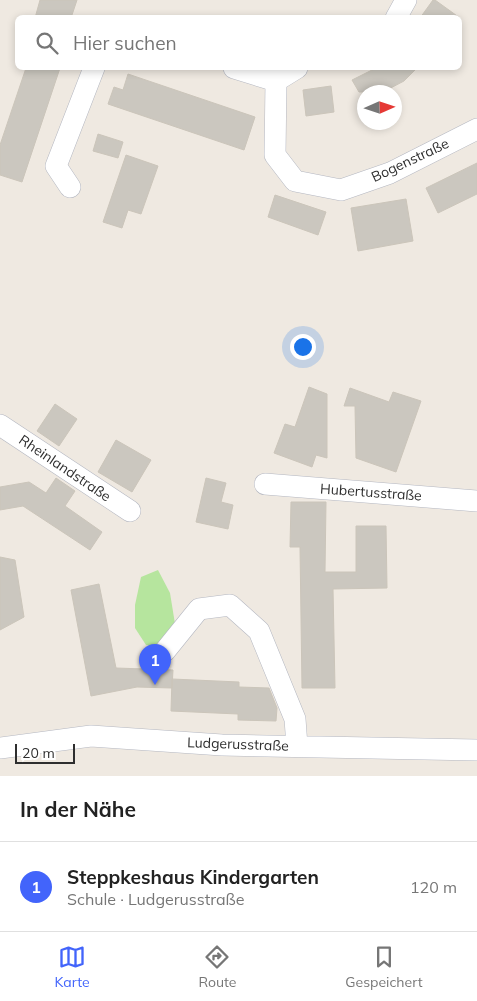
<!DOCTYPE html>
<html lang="de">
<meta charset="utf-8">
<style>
body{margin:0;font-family:Mulish,sans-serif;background:#f2f2f2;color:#222}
.compass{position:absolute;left:357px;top:85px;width:45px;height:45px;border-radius:50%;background:#fff;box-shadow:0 2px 8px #0003;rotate:87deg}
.scale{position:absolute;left:15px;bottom:12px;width:60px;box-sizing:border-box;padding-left:5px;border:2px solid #2e2e2e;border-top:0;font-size:14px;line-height:18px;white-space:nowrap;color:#2e2e2e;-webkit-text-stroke:4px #fff;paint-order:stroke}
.you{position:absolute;left:302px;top:346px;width:18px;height:18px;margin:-12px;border:4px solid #fff;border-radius:50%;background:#1a73e8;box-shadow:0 0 0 8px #1a73e833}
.badge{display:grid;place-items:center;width:32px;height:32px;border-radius:50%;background:#4264fb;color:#fff;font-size:16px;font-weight:700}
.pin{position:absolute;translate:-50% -41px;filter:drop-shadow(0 1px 2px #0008)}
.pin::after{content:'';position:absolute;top:26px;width:18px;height:15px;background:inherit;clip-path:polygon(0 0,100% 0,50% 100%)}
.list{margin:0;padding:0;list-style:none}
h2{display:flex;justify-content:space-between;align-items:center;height:65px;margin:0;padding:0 20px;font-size:21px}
h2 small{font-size:16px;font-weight:400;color:#767676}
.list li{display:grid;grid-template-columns:32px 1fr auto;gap:15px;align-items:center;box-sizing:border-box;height:90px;padding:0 20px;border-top:1px solid #e0e0e0}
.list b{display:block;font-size:19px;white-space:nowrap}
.list p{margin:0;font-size:16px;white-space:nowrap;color:#767676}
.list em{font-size:16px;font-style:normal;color:#767676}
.icon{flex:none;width:28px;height:28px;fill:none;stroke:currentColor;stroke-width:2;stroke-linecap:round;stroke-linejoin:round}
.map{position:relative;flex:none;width:477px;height:776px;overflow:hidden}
.search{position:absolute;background:#fff;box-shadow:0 2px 8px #0003;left:15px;right:15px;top:15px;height:55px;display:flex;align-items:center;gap:12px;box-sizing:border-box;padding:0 18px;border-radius:8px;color:#767676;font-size:19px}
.sheet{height:155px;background:#fff}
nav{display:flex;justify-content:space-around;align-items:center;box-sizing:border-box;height:70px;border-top:1px solid #e0e0e0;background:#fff;font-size:14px;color:#767676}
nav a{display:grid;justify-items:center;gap:2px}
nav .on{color:#4264fb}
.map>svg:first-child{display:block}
.green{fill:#b6e59e}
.building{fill:#cbc7bf;stroke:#cbc5ba}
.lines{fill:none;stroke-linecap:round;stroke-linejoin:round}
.minor-casing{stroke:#b4b7c1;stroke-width:22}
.minor{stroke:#fff;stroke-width:21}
.labels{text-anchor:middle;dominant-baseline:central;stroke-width:4;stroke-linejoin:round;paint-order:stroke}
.street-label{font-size:14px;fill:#2e2e2e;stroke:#fff}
</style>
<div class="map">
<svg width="477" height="776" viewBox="0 0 477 776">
<rect width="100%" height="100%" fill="#efe9e1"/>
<path class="green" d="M158,570L170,593L176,630L158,647L146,645L135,628V605L141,577Z"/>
<path class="building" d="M40,0H77L71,18H35Z
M433,0H435L460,18H420Z
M26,68H60L22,182L0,175V145Z
M376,68H417L404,81L383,92H359L352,80Z
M128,74L255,117L244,150L108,104L114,87L123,90Z
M331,86L334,112L306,116L303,90Z
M98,134L123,142L118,158L93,151Z
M126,155L158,166L141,214L128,210L122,228L103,222Z
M477,163V194L438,213L426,188Z
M275,195L326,212L318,235L268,217Z
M406,199L413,241L358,251L351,208Z
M309,387L327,394V458L316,455L312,467L274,453L285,424L295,427Z
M350,388L389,402L393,392L421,401L396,472L356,458L355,406H344Z
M55,404L77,419L59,446L37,431Z
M116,440L151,460L132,492L98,472Z
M56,478L75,491L65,506L102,532L90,550L23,506L0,510V487L29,482L46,493Z
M206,478L226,483L221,502L233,505L228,529L196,522Z
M291,502H326L325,572H356V526H386L387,588L333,589L335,688H302L300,547H290Z
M0,557L15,560L24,617L0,630Z
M99,584L116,668L173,670L172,688L137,687L91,696L71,590Z
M172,679L239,682V687L269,688L277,708L276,721L238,720V714L171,711Z"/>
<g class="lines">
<defs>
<path id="minor" d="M396,18L406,0
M234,68L276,81
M297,68L276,81L275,155L295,181L341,190L390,173L477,129
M70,187L56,166L94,68
M0,425L130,511
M265,484L477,501
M165,651L199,609L230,605L259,631L295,719L297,746
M0,748L91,736L222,745L477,750"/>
</defs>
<use href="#minor" class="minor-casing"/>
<use href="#minor" class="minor"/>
</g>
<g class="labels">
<g class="street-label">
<text transform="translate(410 160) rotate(-25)">Bogenstraße</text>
<text transform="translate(65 468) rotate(34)">Rheinlandstraße</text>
<text transform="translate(371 492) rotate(4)">Hubertusstraße</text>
<text transform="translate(238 744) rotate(2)">Ludgerusstraße</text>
</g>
</g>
</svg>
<svg class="compass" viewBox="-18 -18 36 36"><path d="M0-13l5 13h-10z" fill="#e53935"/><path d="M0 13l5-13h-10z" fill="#767676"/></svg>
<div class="scale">20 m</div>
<div class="you"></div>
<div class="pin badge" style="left:155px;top:685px">1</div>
<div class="search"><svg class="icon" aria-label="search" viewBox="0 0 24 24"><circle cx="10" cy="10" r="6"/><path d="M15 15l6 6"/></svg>Hier suchen</div>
</div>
<section class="sheet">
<h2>In der Nähe<small></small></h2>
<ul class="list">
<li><span class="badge">1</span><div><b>Steppkeshaus Kindergarten</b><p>Schule · Ludgerusstraße</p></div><em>120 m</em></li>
</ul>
</section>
<nav>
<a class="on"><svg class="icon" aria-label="map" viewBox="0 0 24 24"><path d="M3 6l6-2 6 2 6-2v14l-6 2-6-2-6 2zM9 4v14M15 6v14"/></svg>Karte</a>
<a><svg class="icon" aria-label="directions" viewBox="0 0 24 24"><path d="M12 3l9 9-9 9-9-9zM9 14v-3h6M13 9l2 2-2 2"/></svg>Route</a>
<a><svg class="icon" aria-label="saved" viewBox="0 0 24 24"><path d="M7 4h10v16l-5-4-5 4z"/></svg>Gespeichert</a>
</nav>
